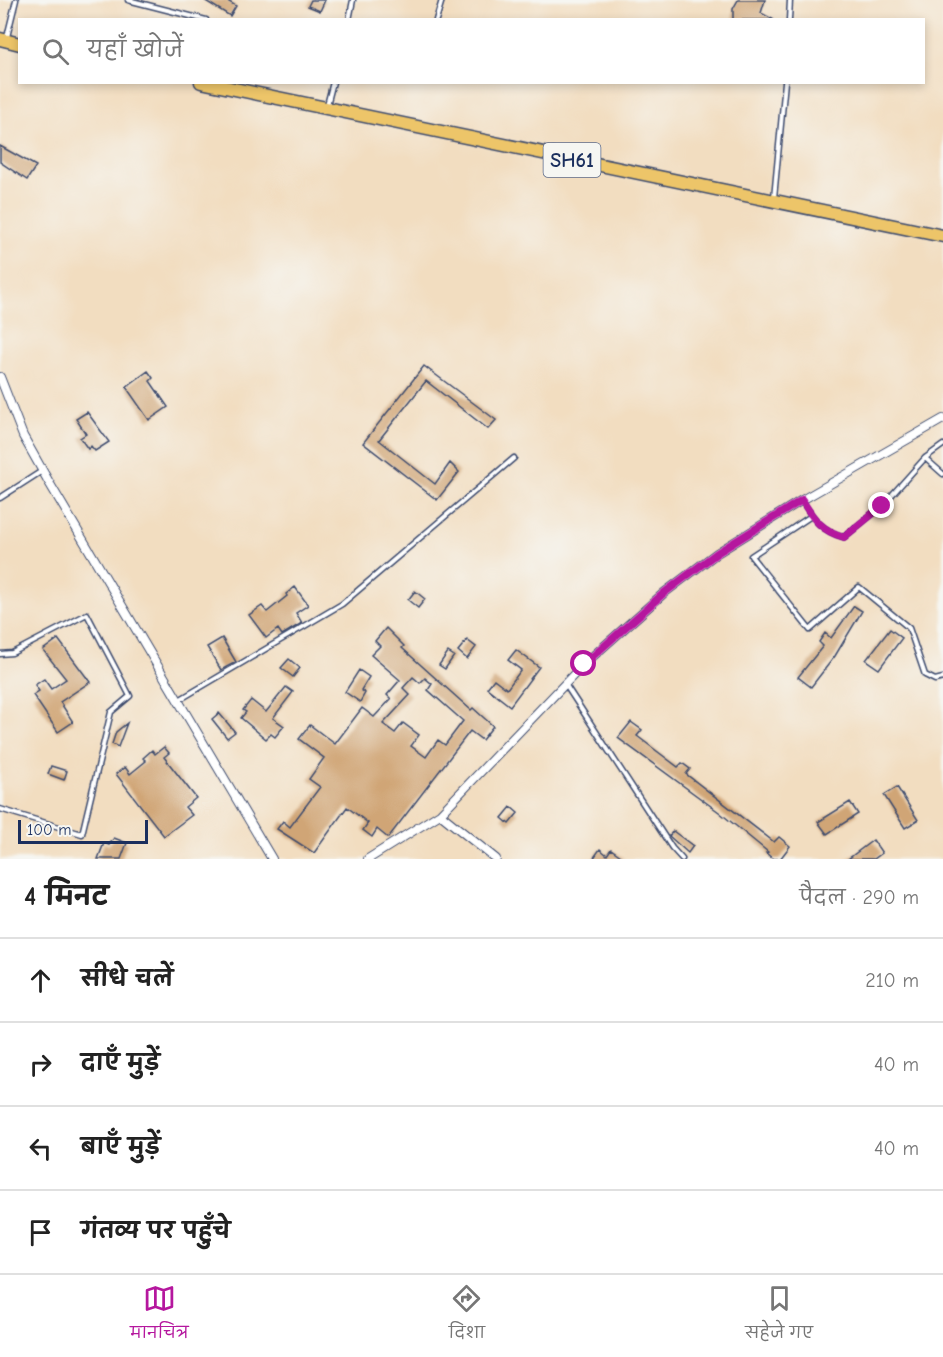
<!DOCTYPE html>
<html lang="hi">
<meta charset="utf-8">
<style>
body{margin:0;font-family:"Comic Neue","Playpen Sans Deva",sans-serif;background:#f6f6f6;color:#222}
.scale{position:absolute;left:18px;bottom:15px;width:130px;box-sizing:border-box;padding-left:6px;border:3px solid #1b2f5e;border-top:0;font-size:16px;line-height:21px;white-space:nowrap;color:#1b2f5e;-webkit-text-stroke:4px #f6f6f2;paint-order:stroke}
.stop{position:absolute;width:18px;height:18px;margin:-14px;border:4px solid #b5179e;border-radius:50%;background:#fff}
.stop.end{background:#b5179e;border-color:#fff;box-shadow:0 2px 6px #0008}
.list{margin:0;padding:0;list-style:none}
h2{display:flex;justify-content:space-between;align-items:center;height:78px;margin:0;padding:0 24px;font-size:26px}
h2 small{font-size:20px;font-weight:400;color:#767676}
.list li{display:grid;grid-template-columns:39px 1fr auto;gap:18px;align-items:center;box-sizing:border-box;height:84px;padding:0 24px;border-top:2px solid #e0e0e0}
.list b{display:block;font-size:22px;white-space:nowrap}
.list em{font-size:20px;font-style:normal;color:#767676}
.icon{flex:none;width:33px;height:33px;fill:none;stroke:currentColor;stroke-width:2;stroke-linecap:round;stroke-linejoin:round}
.map{position:relative;flex:none;width:943px;height:859px;overflow:hidden}
.search{position:absolute;background:#fff;box-shadow:0 3px 9px #0003;left:18px;right:18px;top:18px;height:66px;display:flex;align-items:center;gap:15px;box-sizing:border-box;padding:0 21px;border-radius:0px;color:#767676;font-size:22px}
.sheet{height:414px;background:#fff}
nav{display:flex;justify-content:space-around;align-items:center;box-sizing:border-box;height:84px;border-top:2px solid #e0e0e0;background:#fff;font-size:16px;color:#767676}
nav a{display:grid;justify-items:center;gap:3px}
nav .on{color:#b5179e}
.map>svg:first-child{display:block}
.building{fill:#d0a576;fill-rule:evenodd}
.lines{fill:none;stroke-linecap:round;stroke-linejoin:round}
.lane-casing{stroke:#3b496d;stroke-width:7}
.street-casing{stroke:#3b496d;stroke-width:10}
.primary-casing{stroke:#3b496d;stroke-width:15}
.lane{stroke:#fff;stroke-width:4}
.street{stroke:#fff;stroke-width:8}
.primary{stroke:#edc569;stroke-width:12}
.route{stroke:#b5179e;stroke-width:8}
.labels{text-anchor:middle;dominant-baseline:central;stroke-width:4.5;stroke-linejoin:round;paint-order:stroke}
.shield{fill:#f6f6f2;stroke:#5d6b8a;stroke-width:1.5}
.shield-label{font-size:20px;font-weight:bold;fill:#1b2f5e}
</style>
<div class="map">
<svg width="943" height="859" viewBox="0 0 943 859">
<rect width="100%" height="100%" fill="#f6f6f2"/>
<filter id="ink" filterUnits="userSpaceOnUse"><feTurbulence type="fractalNoise" baseFrequency=".0167" numOctaves="2"/><feDisplacementMap in="SourceGraphic" scale="12" xChannelSelector="R" yChannelSelector="G"/><feConvolveMatrix kernelMatrix="1 2 1 2 8 2 1 2 1" color-interpolation-filters="sRGB"/></filter>
<filter id="wash" filterUnits="userSpaceOnUse"><feTurbulence type="fractalNoise" baseFrequency=".008" numOctaves="4" result="noise"/><feDisplacementMap in="SourceGraphic" scale="24" xChannelSelector="R" yChannelSelector="G"/><feGaussianBlur stdDeviation="1.35" result="paint"/><feColorMatrix in="noise" values="0 0 0 0 0 0 0 0 0 0 0 0 0 0 0 0 0 1.4 0 .05"/><feComposite in="paint" operator="in"/></filter>
<g filter="url(#wash)">
<rect width="100%" height="100%" fill="#f2ddc0"/>
<g id="blocks">
<path class="building" d="M204,0H226L236,6L230,16Z
M311,0H325L320,11L308,6Z
M738,0H765L761,13L774,20H733V9Z
M0,146L36,166L27,180L0,162Z
M424,366L496,420L488,429L426,381L379,440L435,484L450,463L459,472L437,500L363,443Z
M148,371L153,378L150,381L168,407L149,420L126,387Z
M87,412L109,442L95,451L91,446L88,449L80,438L86,434L76,419Z
M295,587L308,605L296,613L302,623L282,635L278,629L266,638L249,615L262,606L267,612L287,596L286,594Z
M415,591L425,599L418,608L408,600Z
M854,606L862,611L835,656L811,687L798,677L823,646L819,642L825,633L831,638Z
M386,628L404,646L402,648L471,710L473,708L493,726L482,740L470,731L388,838L377,829L372,837L363,830L368,823L347,807L314,853L277,829L283,821L290,827L320,787L309,779L324,758L299,739L310,725L335,744L362,708L374,717L391,699L387,695L400,680L371,655L380,646L375,641ZM413,677L420,683L425,678L432,684L428,690L463,721L445,745L438,740L426,757L411,746L419,735L403,723L395,733L383,724L410,695L403,688Z
M890,629L902,638L879,669L866,660Z
M222,638L236,662L221,670L207,647Z
M58,639L90,682L60,702L73,722L58,732L33,695L39,691L35,685L44,679L51,689L66,679L43,650Z
M467,640L476,647L467,659L458,651Z
M516,650L539,667L510,706L487,688L494,679L507,689L521,670L508,660Z
M448,652L454,656L445,669L439,665Z
M289,659L300,668L293,677L281,668Z
M359,670L369,677L361,690L365,693L360,702L345,692Z
M286,687L293,692L273,718L284,726L275,737L271,734L266,739L241,718L246,712L243,710L251,700L266,712Z
M219,713L235,732L227,738L212,719Z
M631,722L642,730L637,736L678,767L682,763L690,769L686,774L774,842L779,837L790,846L780,859H773L766,853L768,852L719,812L618,738Z
M127,723L118,747L112,744L116,732Z
M164,747L169,753L164,757L196,798L185,807L192,815L164,836L116,774L125,767L130,774L146,761L143,758L152,750L155,754Z
M51,766L67,771L64,780L48,774Z
M897,787L918,820L905,828L884,795Z
M850,802L858,814L827,834L818,822Z
M511,807L518,813L509,824L502,818Z
M673,831L693,846L688,853L669,836Z
M114,838L127,843L121,859H98L104,843L109,845Z
M873,840L882,853L874,859H848Z
M600,849L607,855L611,849L625,859H593Z"/>
</g>
</g>
<g filter="url(#ink)">
<use href="#blocks" fill-opacity="0" stroke="#3b496d" stroke-width="1.5"/>
<g class="lines">
<defs>
<path id="lane" d="M128,0L206,20
M349,20L353,0
M436,20L442,0
M789,20L790,0
M7,37L16,0
M327,105L333,82
M774,198L785,82
M925,458L943,445
M0,498L42,471
M802,501C814,520 822,531 844,537L882,506L925,458L943,474
M811,516L751,556L810,630L859,587L909,628L925,675L935,680L943,678
M0,654L12,653L87,614L130,696L111,712L82,834L0,809
M565,684L672,848L682,859
M179,700L342,604L514,458"/>
<path id="street" d="M0,377L23,436L50,484L272,859
M440,814L496,859
M368,859L440,814L583,665L664,593L717,553L802,500L943,419"/>
<path id="primary" d="M0,39L20,44
M201,82L943,236"/>
</defs>
<use href="#lane" class="lane-casing"/>
<use href="#street" class="street-casing"/>
<use href="#primary" class="primary-casing"/>
<use href="#lane" class="lane"/>
<use href="#street" class="street"/>
<use href="#primary" class="primary"/>
</g>
</g>
<g class="lines" filter="url(#ink)">
<path class="route" d="M584,664L664,593L717,553L802,500C813,519 822,531 844,537L882,506"/>
</g>
<g class="labels">
<rect class="shield" x="543.5" y="143" width="57" height="34" rx="4.5"/>
<g class="shield-label">
<text x="572" y="160">SH61</text>
</g>
</g>
</svg>
<div class="scale">100 m</div>
<div class="stop" style="left:584px;top:664px"></div>
<div class="stop end" style="left:882px;top:506px"></div>
<div class="search"><svg class="icon" aria-label="search" viewBox="0 0 24 24"><circle cx="10" cy="10" r="6"/><path d="M15 15l6 6"/></svg>यहाँ खोजें</div>
</div>
<section class="sheet">
<h2>4 मिनट<small>पैदल · 290 m</small></h2>
<ul class="list">
<li><svg class="icon" aria-label="ahead" viewBox="0 0 24 24"><path d="M12 20V5M6 11l6-6 6 6"/></svg><div><b>सीधे चलें</b></div><em>210 m</em></li>
<li><svg class="icon" aria-label="right" viewBox="0 0 24 24"><path d="M7 20v-9h11M14 6l5 5-5 5"/></svg><div><b>दाएँ मुड़ें</b></div><em>40 m</em></li>
<li><svg class="icon" aria-label="left" viewBox="0 0 24 24"><path d="M17 20v-9H6M10 6l-5 5 5 5"/></svg><div><b>बाएँ मुड़ें</b></div><em>40 m</em></li>
<li><svg class="icon" aria-label="arrive" viewBox="0 0 24 24"><path d="M6 21V4h12l-3 4 3 4H6"/></svg><div><b>गंतव्य पर पहुँचे</b></div></li>
</ul>
</section>
<nav>
<a class="on"><svg class="icon" aria-label="map" viewBox="0 0 24 24"><path d="M3 6l6-2 6 2 6-2v14l-6 2-6-2-6 2zM9 4v14M15 6v14"/></svg>मानचित्र</a>
<a><svg class="icon" aria-label="directions" viewBox="0 0 24 24"><path d="M12 3l9 9-9 9-9-9zM9 14v-3h6M13 9l2 2-2 2"/></svg>दिशा</a>
<a><svg class="icon" aria-label="saved" viewBox="0 0 24 24"><path d="M7 4h10v16l-5-4-5 4z"/></svg>सहेजे गए</a>
</nav>
